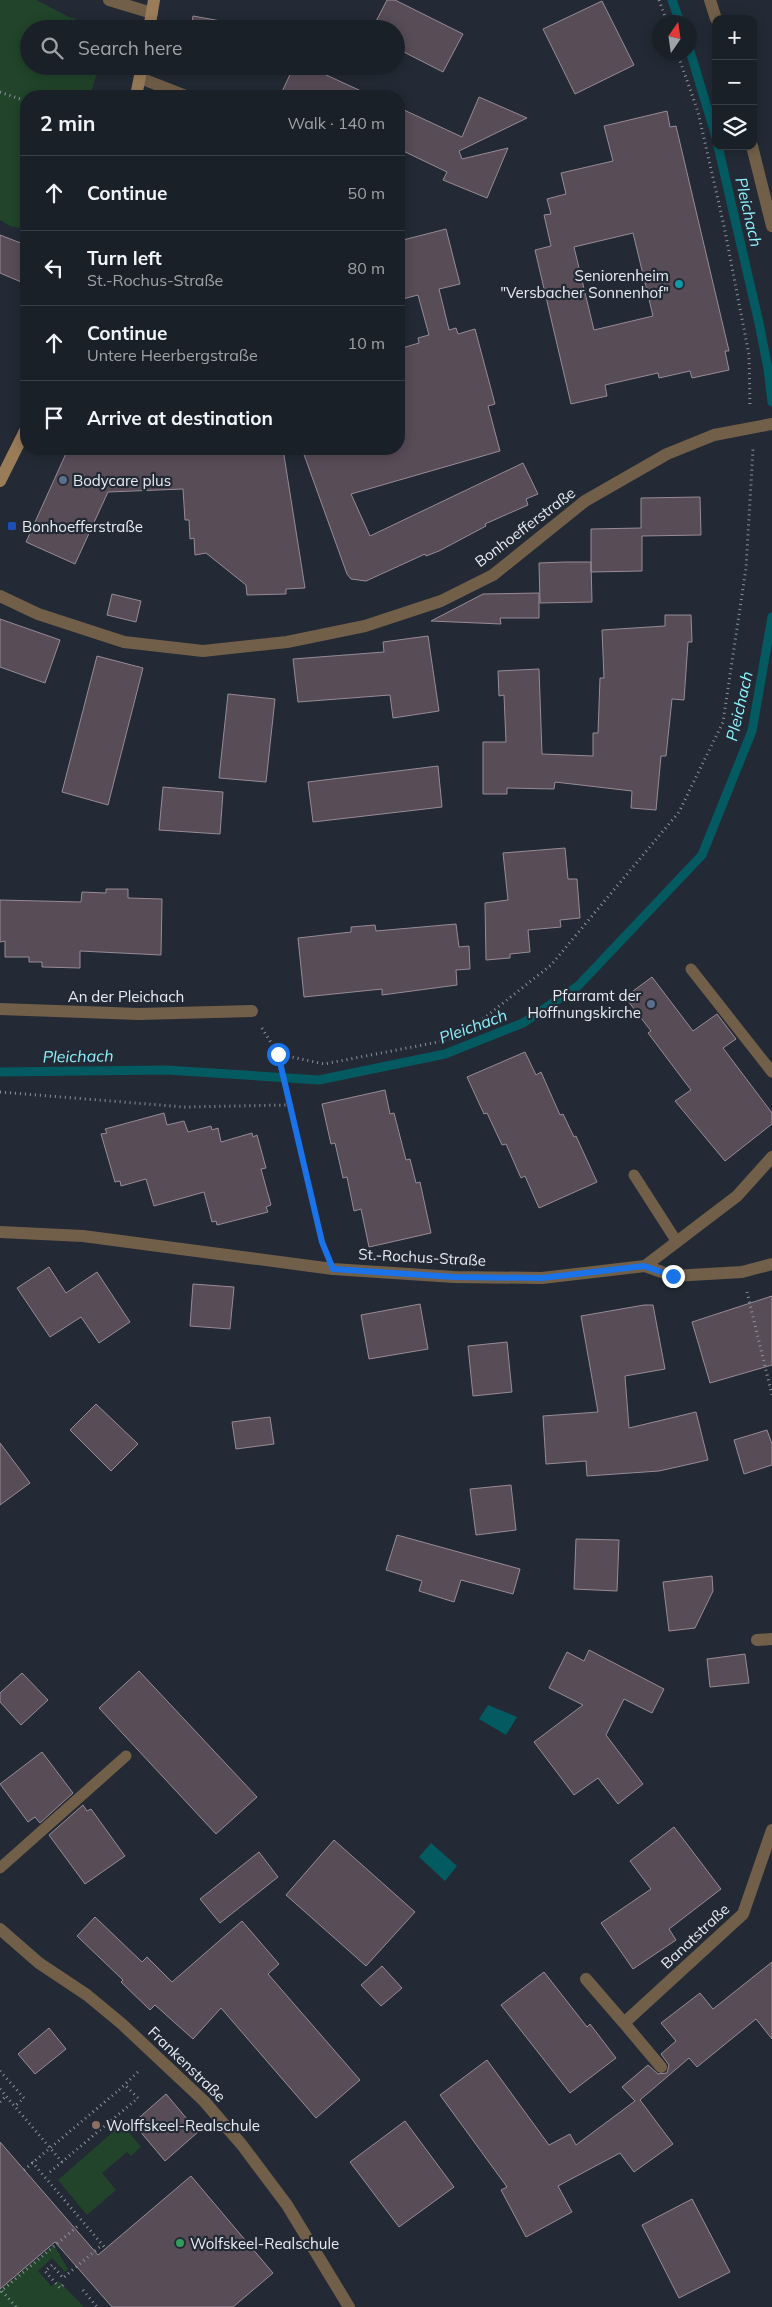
<!DOCTYPE html>
<meta charset="utf-8">
<style>
body{margin:0;font-family:Mulish,sans-serif;background:#232830;color:#f1f3f6}
.controls{position:absolute;right:15px;top:15px;display:grid;overflow:hidden;border-radius:10px;box-shadow:0 2px 12px #0003}
.controls button{width:45px;height:45px;display:grid;place-items:center;padding:0;border:0;border-bottom:1px solid #383e45;background:#1a2028;color:#f1f3f6;font:25px sans-serif}
.compass{position:absolute;left:652px;top:15px;width:45px;height:45px;border-radius:50%;background:#1a2028;box-shadow:0 2px 12px #0003;rotate:13deg}
.stop{position:absolute;width:15px;height:15px;margin:-11px;border:4px solid #1a73e8;border-radius:50%;background:#fff}
.stop.end{background:#1a73e8;border-color:#fff;box-shadow:0 1px 5px #0008}
.list{margin:0;padding:0;list-style:none}
h2{display:flex;justify-content:space-between;align-items:center;height:65px;margin:0;padding:0 20px;font-size:21px}
h2 small{font-size:16px;font-weight:400;color:#9fa3a8}
.list li{display:grid;grid-template-columns:32px 1fr auto;gap:15px;align-items:center;box-sizing:border-box;height:75px;padding:0 20px;border-top:1px solid #383e45}
.list b{display:block;font-size:19px;white-space:nowrap}
.list p{margin:0;font-size:16px;white-space:nowrap;color:#9fa3a8}
.list em{font-size:16px;font-style:normal;color:#9fa3a8}
.icon{flex:none;width:28px;height:28px;fill:none;stroke:currentColor;stroke-width:2;stroke-linecap:round;stroke-linejoin:round}
.map{position:relative;flex:none;width:772px;height:2307px;overflow:hidden}
.search{position:absolute;background:#1a2028;box-shadow:0 2px 12px #0003;left:20px;top:20px;width:385px;height:55px;display:flex;align-items:center;gap:12px;box-sizing:border-box;padding:0 18px;border-radius:28px;color:#9fa3a8;font-size:19px}
.panel{position:absolute;background:#1a2028;box-shadow:0 2px 12px #0003;left:20px;top:90px;width:385px;height:365px;border-radius:20px}
.map>svg:first-child{display:block}
.green{fill:#21442a}
.water{fill:#035b61}
.lines{fill:none;stroke-linecap:round;stroke-linejoin:round}
.stream{stroke:#035b61;stroke-width:9}
.building{fill:#584c56;stroke:#978b96;fill-rule:evenodd}
.path{stroke:#8d939b;stroke-width:3;stroke-dasharray:1 4;stroke-linecap:butt}
.service{stroke:#725f49;stroke-width:11}
.minor{stroke:#725f49;stroke-width:12}
.secondary{stroke:#9a7c59;stroke-width:12}
.path-bridge{stroke:#8d939b;stroke-width:3;stroke-dasharray:1 4;stroke-linecap:butt}
.route{stroke:#1a73e8;stroke-width:6}
.culture-dot{fill:#0f9aa8;stroke:#232a35;stroke-width:2}
.service-dot{fill:#5c6f8a;stroke:#232a35;stroke-width:2}
.transit-dot{fill:#1a4fb4;stroke:#232a35;stroke-width:2}
.education-dot{fill:#8d6e63;stroke:#232a35;stroke-width:2}
.leisure-dot{fill:#2e9e5b;stroke:#232a35;stroke-width:2}
.labels{text-anchor:middle;dominant-baseline:central;stroke-width:4.5;stroke-linejoin:round;paint-order:stroke}
.poi-label{font-size:15px;fill:#e7ecf3;stroke:#232a35;text-anchor:start}
.street-label{font-size:15px;fill:#e7ecf3;stroke:#232a35}
.water-label{font-size:16px;font-style:italic;fill:#8ef4fe;stroke:#232a35}
</style>
<div class="map">
<svg width="772" height="2307" viewBox="0 0 772 2307">
<rect width="100%" height="100%" fill="#232a35"/>
<path class="green" d="M0,0H36L69,17L94,26L95,29H29V66H99L90,96H26V229L10,226L0,220Z
M122,2124L141,2147L131,2156L127,2152L102,2173L116,2190L87,2215L58,2180Z
M54,2245L68,2269L65,2272L52,2258L38,2271L51,2286L59,2281L84,2307H0V2290Z"/>
<path class="water" d="M488,1705L517,1717L506,1735L479,1719Z
M431,1843L457,1866L445,1881L419,1857Z"/>
<g class="lines">
<path class="stream" d="M672,0L680,22
M690,51L716,137
M718,146L759,323L768,369L772,402
M0,1072L167,1070L319,1080L445,1054L523,1023L578,986L702,855L752,731L772,617"/>
</g>
<path class="building" d="M387,0H395L463,34L443,72L396,48V29H372Z
M602,1L634,65L575,94L543,29Z
M193,16L232,23L231,29H191Z
M294,66H328L324,74L372,96H280Z
M479,97L527,118L459,151L462,159L508,148L487,198L443,180L447,172L399,149V122L404,110L462,137Z
M667,111L670,127L676,126L729,351H725L729,370L692,378L690,371L659,378L658,373L605,385L607,396L571,404L535,250L551,246L544,215L551,214L547,199L566,194L561,173L613,161L604,126ZM633,233L653,316L594,330L574,247Z
M446,229L460,284L439,289L449,330L456,328L458,334L475,329L495,404L488,406L500,451L351,494L370,536L523,463L538,494L526,499L528,505L485,524L486,526L439,551L426,556L425,554L366,581L351,579L347,574L302,449H399V349L419,343L418,338L429,335L418,295L399,300V241Z
M0,235L26,245V284L0,273Z
M68,449H283L305,588L286,589V594L247,595L246,585L206,553L195,555L194,538L190,539L189,520H185L183,489L108,492L75,564L26,542Z
M700,497L701,535L642,536V571L591,572V529L641,528V498Z
M565,562H591L592,602L540,603L539,563Z
M539,593V618H500L501,624L431,621L483,594Z
M112,594L141,601L136,622L107,615Z
M665,615H691L692,642H688L684,700L672,699L666,756H661L656,810L631,808L632,791L555,782L554,789L507,788V794H483V742H506L504,695L499,696L498,671L539,669L542,754L593,756V733H598L600,678H604L602,630L665,626Z
M0,619L60,640L45,683L0,667Z
M428,636L439,711L393,718L390,695L298,702L293,659L384,652L383,642Z
M97,656L143,668L108,805L62,792Z
M228,694L275,699L266,782L219,778Z
M438,766L442,807L313,822L308,782Z
M163,787L223,792L220,834L159,830Z
M565,848L568,879H577L580,918L560,920L561,927L528,930L530,952L510,954V958L486,960L485,903L508,900L503,853Z
M106,889H128V898L162,899L161,955L80,951V968L42,967V962H29V957H5V941L0,942V900L81,902L82,892L106,893Z
M456,924L459,947L469,946L470,969L456,970L457,985L382,995V989L304,997L298,938L351,932V927L375,925L376,931Z
M652,977L693,1031L717,1014L736,1039L723,1048L772,1113V1124L725,1161L675,1101L691,1090L648,1033L651,1031L625,997Z
M525,1052L536,1075L541,1072L560,1115L563,1114L574,1137L576,1136L597,1182L539,1208L525,1176L521,1178L506,1144L502,1145L487,1113L484,1114L467,1077Z
M385,1090L390,1114L394,1113L406,1160L410,1159L416,1183L420,1182L431,1233L369,1247L361,1209L354,1211L347,1177L343,1178L335,1143L331,1144L322,1104Z
M164,1113L167,1125L184,1121L188,1132L211,1126L212,1130L218,1128L221,1142L252,1133L253,1137L257,1135L266,1168L261,1169L271,1205L266,1207L268,1212L217,1225L216,1221L212,1222L204,1192L154,1206L146,1179L121,1186L120,1181L115,1182L101,1134L107,1133L105,1129Z
M49,1267L66,1293L97,1272L130,1322L99,1343L81,1317L50,1337L17,1288Z
M193,1284L234,1287L230,1329L190,1326Z
M772,1296V1365L710,1383L692,1322Z
M420,1304L428,1349L369,1359L361,1315Z
M644,1305H653L665,1369L625,1376L629,1428L696,1412L708,1460L659,1471L587,1476L586,1461L546,1464L543,1416L598,1412L581,1316Z
M507,1342L512,1392L473,1396L468,1346Z
M96,1404L138,1444L111,1471L70,1430Z
M270,1417L274,1444L236,1449L232,1422Z
M767,1430L772,1444V1465L744,1474L734,1440Z
M0,1443L30,1483L0,1505Z
M511,1485L516,1530L476,1535L470,1489Z
M397,1535L520,1569L513,1594L461,1580L454,1602L419,1591L422,1581L386,1570Z
M576,1539L619,1540L617,1591L574,1589Z
M712,1576L713,1591L695,1628L669,1631L663,1582Z
M589,1650L664,1689L652,1713L624,1699L606,1735L643,1784L618,1804L598,1778L574,1795L534,1742L583,1705L549,1688L567,1652L584,1661Z
M745,1654L749,1683L710,1687L707,1659Z
M139,1671L257,1797L216,1834L99,1708Z
M22,1673L48,1700L21,1725L0,1702V1693Z
M42,1752L73,1793L40,1823L35,1817L28,1822L0,1784Z
M83,1805L87,1811L91,1809L125,1856L85,1884L49,1835Z
M674,1827L721,1889L669,1929L676,1940L633,1969L601,1923L651,1889L630,1861Z
M334,1840L415,1912L366,1966L286,1895Z
M259,1852L278,1877L220,1923L200,1899Z
M95,1917L142,1962L147,1957L172,1982L242,1921L279,1964L268,1974L360,2080L316,2118L221,2008L193,2039L155,2005L150,2010L121,1982L123,1980L77,1936Z
M772,1962V2039L756,2019L697,2067L689,2058L640,2100L673,2144L634,2172L620,2153L558,2186L572,2212L526,2237L501,2190L507,2187L440,2095L487,2060L549,2145L570,2134L576,2145L635,2101L622,2087L648,2065L658,2074L667,2073L669,2065L661,2054L676,2041L661,2023L700,1993L713,2009Z
M382,1966L402,1988L381,2006L361,1985Z
M544,1972L587,2027L590,2024L616,2058L570,2093L501,2005Z
M49,2028L66,2049L35,2074L18,2054Z
M166,2094L198,2132L165,2161L133,2123Z
M405,2121L454,2187L399,2227L350,2162Z
M0,2142L98,2255L191,2176L273,2273L233,2307H112L55,2242L0,2289Z
M692,2199L730,2272L679,2298L642,2225Z"/>
<g class="lines">
<path class="path" d="M659,0L667,22
M677,52L698,112L724,226L749,355L750,408
M0,92L26,101
M262,1028L278,1054L324,1247
M278,1054L324,1064L459,1038L551,965L679,812L723,722L746,568L753,449
M0,1092L184,1107L289,1105
M747,1292L772,1395
M0,2071L24,2098L15,2106
M0,2089L62,2162
M119,2090L140,2070
M0,2102L6,2096
M32,2162L106,2249
M50,2172L138,2098L124,2084
M63,2285L60,2288L45,2271L52,2265L63,2278L102,2245
M83,2290L97,2307
M2,2291L16,2307
M0,2292L79,2225"/>
<path class="service" d="M691,969L772,1072
M634,1175L677,1242
M0,1868L126,1756"/>
<path class="minor" d="M109,0L152,13
M710,0L716,19
M140,78L186,96
M752,146L772,226
M0,596L38,614L124,642L203,651L287,642L365,626L441,601L493,575L585,501L667,454L714,435L772,424
M0,1009L139,1014L252,1011
M0,1232L83,1236L333,1269L454,1277L542,1278L645,1266L737,1196L772,1157
M645,1266L673,1276L742,1272L772,1264
M757,1640L772,1639
M0,1929L39,1963L87,1995L122,2024L204,2101L242,2145L287,2205L349,2307
M586,1979L624,2023L743,1914L772,1830
M624,2023L661,2067"/>
<path class="secondary" d="M149,29L154,0
M136,96L142,66
M0,481L26,429"/>
<path class="path-bridge" d="M24,2170L119,2090"/>
</g>
<g class="lines">
<path class="route" d="M278,1054L322,1242L333,1269L454,1277L542,1278L644,1266L673,1276"/>
</g>
<circle class="culture-dot" cx="679" cy="284" r="5"/>
<g class="service-dot">
<circle cx="63" cy="480" r="5"/>
<circle cx="651" cy="1004" r="5"/>
</g>
<rect class="transit-dot" x="7" y="521" width="10" height="10" rx="2.5"/>
<circle class="education-dot" cx="96" cy="2125" r="5"/>
<circle class="leisure-dot" cx="180" cy="2243" r="5"/>
<g class="labels">
<g class="poi-label">
<text x="669" y="275" text-anchor="end">Seniorenheim<tspan x="669" dy="17">"Versbacher Sonnenhof"</tspan></text>
<text x="73" y="480">Bodycare plus</text>
<text x="22" y="526">Bonhoefferstraße</text>
<text x="641" y="995" text-anchor="end">Pfarramt der<tspan x="641" dy="17">Hoffnungskirche</tspan></text>
<text x="106" y="2125">Wolffskeel-Realschule</text>
<text x="190" y="2243">Wolfskeel-Realschule</text>
</g>
<g class="street-label">
<text transform="translate(525 527) rotate(-37)">Bonhoefferstraße</text>
<text x="126" y="996">An der Pleichach</text>
<text transform="translate(422 1257) rotate(3)">St.-Rochus-Straße</text>
<text transform="translate(695 1936) rotate(-43)">Banatstraße</text>
<text transform="translate(187 2064) rotate(44)">Frankenstraße</text>
</g>
<g class="water-label">
<text transform="translate(749 212) rotate(77)">Pleichach</text>
<text transform="translate(739 706) rotate(-77)">Pleichach</text>
<text transform="translate(473 1026) rotate(-20)">Pleichach</text>
<text transform="translate(78 1056) rotate(-1)">Pleichach</text>
</g>
</g>
</svg>
<div class="controls">
<button>+</button>
<button>−</button>
<button><svg class="icon" aria-label="layers" viewBox="0 0 24 24"><path d="M12 4l9 5-9 5-9-5zM3 14l9 5 9-5"/></svg></button>
</div>
<svg class="compass" viewBox="-18 -18 36 36"><path d="M0-13l5 13h-10z" fill="#e53935"/><path d="M0 13l5-13h-10z" fill="#9fa3a8"/></svg>
<div class="stop" style="left:278px;top:1054px"></div>
<div class="stop end" style="left:673px;top:1276px"></div>
<div class="search"><svg class="icon" aria-label="search" viewBox="0 0 24 24"><circle cx="10" cy="10" r="6"/><path d="M15 15l6 6"/></svg>Search here</div>
<section class="panel">
<h2>2 min<small>Walk · 140 m</small></h2>
<ul class="list">
<li><svg class="icon" aria-label="ahead" viewBox="0 0 24 24"><path d="M12 20V5M6 11l6-6 6 6"/></svg><div><b>Continue</b></div><em>50 m</em></li>
<li><svg class="icon" aria-label="left" viewBox="0 0 24 24"><path d="M17 20v-9H6M10 6l-5 5 5 5"/></svg><div><b>Turn left</b><p>St.-Rochus-Straße</p></div><em>80 m</em></li>
<li><svg class="icon" aria-label="ahead" viewBox="0 0 24 24"><path d="M12 20V5M6 11l6-6 6 6"/></svg><div><b>Continue</b><p>Untere Heerbergstraße</p></div><em>10 m</em></li>
<li><svg class="icon" aria-label="arrive" viewBox="0 0 24 24"><path d="M6 21V4h12l-3 4 3 4H6"/></svg><div><b>Arrive at destination</b></div></li>
</ul>
</section>
</div>
